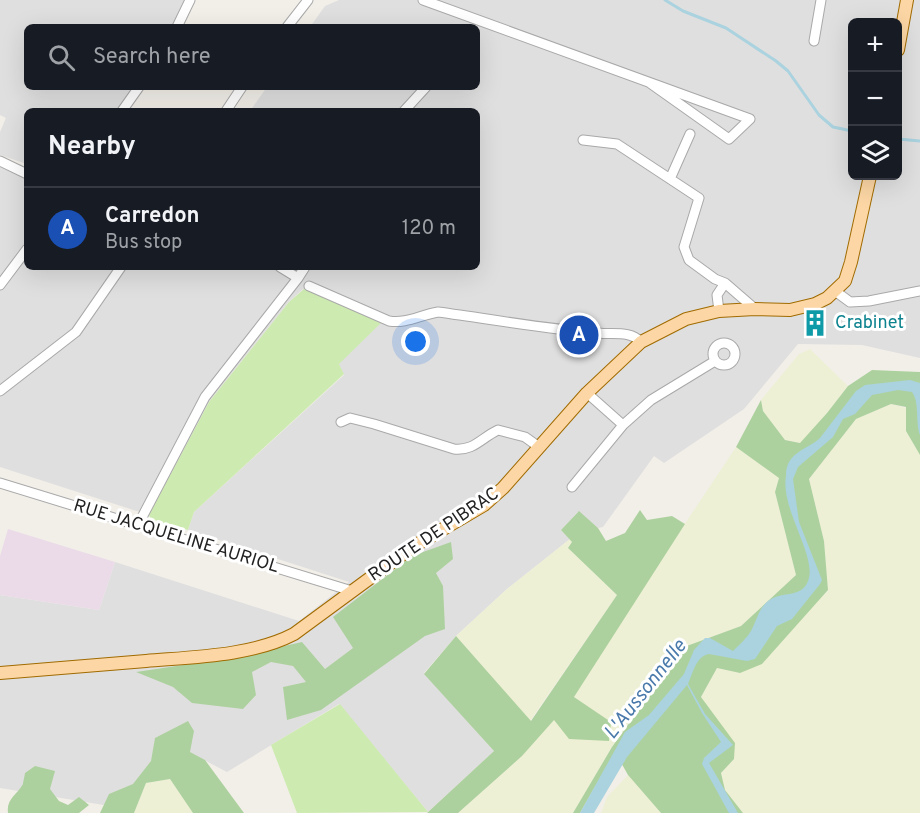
<!DOCTYPE html>
<meta charset="utf-8">
<style>
body{margin:0;font-family:Overpass,sans-serif;background:#242831;color:#f1f3f6}
.controls{position:absolute;right:18px;top:18px;display:grid;overflow:hidden;border-radius:9px;box-shadow:0 6px 24px #0002}
.controls button{width:54px;height:54px;display:grid;place-items:center;padding:0;border:0;border-bottom:2px solid #363941;background:#171b24;color:#f1f3f6;font:30px sans-serif}
.you{position:absolute;left:416px;top:342px;width:21px;height:21px;margin:-15px;border:4px solid #fff;border-radius:50%;background:#1a73e8;box-shadow:0 0 0 9px #1a73e833}
.badge{display:grid;place-items:center;width:39px;height:39px;border-radius:50%;background:#8c9099;color:#fff;font-size:20px;font-weight:700}
.pin{position:absolute;translate:-50% -50%;border:3px solid #fff;box-shadow:0 2px 6px #0006}
.list{margin:0;padding:0;list-style:none}
h2{display:flex;justify-content:space-between;align-items:center;height:78px;margin:0;padding:0 24px;font-size:26px}
h2 small{font-size:20px;font-weight:400;color:#9ea1a6}
.list li{display:grid;grid-template-columns:39px 1fr auto;gap:18px;align-items:center;box-sizing:border-box;height:84px;padding:0 24px;border-top:2px solid #363941}
.list b{display:block;font-size:22px;white-space:nowrap}
.list p{margin:0;font-size:20px;white-space:nowrap;color:#9ea1a6}
.list em{font-size:20px;font-style:normal;color:#9ea1a6}
.icon{flex:none;width:33px;height:33px;fill:none;stroke:currentColor;stroke-width:2;stroke-linecap:round;stroke-linejoin:round}
.map{position:relative;flex:none;width:920px;height:813px;overflow:hidden}
.search{position:absolute;background:#171b24;box-shadow:0 6px 24px #0002;left:24px;top:24px;width:456px;height:66px;display:flex;align-items:center;gap:15px;box-sizing:border-box;padding:0 21px;border-radius:9px;color:#9ea1a6;font-size:22px}
.panel{position:absolute;background:#171b24;box-shadow:0 6px 24px #0002;left:24px;top:108px;width:456px;height:162px;border-radius:9px}
.map>svg:first-child{display:block}
.residential{fill:#e0dfdf;fill-rule:evenodd}
.industrial{fill:#ebdbe8}
.farmland{fill:#eef0d5}
.grass{fill:#cdebb0}
.forest{fill:#add19e}
.water{fill:#aad3df}
.lines{fill:none;stroke-linecap:round;stroke-linejoin:round}
.stream{stroke:#aad3df;stroke-width:3}
.minor-casing{stroke:#a9a9a9;stroke-width:11}
.major-casing{stroke:#a06b00;stroke-width:14}
.minor{stroke:#fff;stroke-width:9}
.major{stroke:#fcd6a4;stroke-width:12}
.labels{text-anchor:middle;dominant-baseline:central;stroke-width:6;stroke-linejoin:round;paint-order:stroke}
.culture-label{font-size:18px;fill:#0d838f;stroke:#fff;text-anchor:start}
.street-label{font-size:18px;fill:#222;stroke:#fff}
.water-label{font-size:20px;font-style:italic;fill:#4a7aab;stroke:#fff}
</style>
<div class="map">
<svg width="920" height="813" viewBox="0 0 920 813">
<rect width="100%" height="100%" fill="#f2efe9"/>
<path class="residential" d="M0,0H188L175,27H27V87H135L119,111H27V164L0,155V132L6,118L0,115Z
M339,0H920V358L862,345L798,344L744,409L664,463L654,456L603,527L598,528L578,512L561,530L570,539L507,589L456,636L424,673L494,751L428,812L339,704L227,772L166,740L128,809L0,788V595L99,610L115,562L299,621L349,582L188,530L194,512L344,375L303,289L289,302L209,402L149,515L0,467V161L27,168V267H477V111H250L267,87H477V27H310L325,6ZM852,22H898V176H852Z"/>
<path class="industrial" d="M8,529L115,562L99,610L0,595V556Z"/>
<path class="farmland" d="M810,349L848,386L827,413L801,443L785,440L763,411L761,400L799,354Z
M891,404L906,408V431L920,455V813H743L725,790L721,773L734,759L701,697L717,668L740,673L828,591L824,541L809,479L856,419Z
M736,447L779,478L775,492L796,575L741,626L684,647L612,747L573,813H458L522,756L666,552Z
M570,539L572,542L568,548L617,595L530,721L456,636L507,589Z
M628,775L661,813H601L607,797Z
M170,779L193,813H134L146,783Z"/>
<path class="grass" d="M304,289L382,322L339,364L344,374L194,512L188,530L151,520L149,515L209,402L289,302Z
M340,704L428,812L297,813L271,745Z"/>
<path class="forest" d="M872,370L920,372V455L906,431V407L891,404L856,419L809,479L824,541L828,590L762,664L740,673L717,668L701,697L735,743L734,759L721,773L725,790L743,813H661L628,775L615,752L580,813H573L612,747L684,647L741,626L796,575L775,492L779,478L736,447L761,400L763,411L785,440L800,443L827,413L848,386Z
M640,510L647,520L672,516L685,524L574,697L611,722L609,741L569,739L554,720L522,756L458,813H427L494,751L424,674L456,636L531,721L617,595L568,548L572,542L561,530L579,511L598,528L606,541L625,533Z
M451,542L453,559L436,573L443,586L445,629L425,636L321,710L287,720L283,687L306,682L293,666L271,662L252,672L256,695L243,709L192,703L173,687L136,672L237,657L302,642L325,669L353,648L333,617L412,556Z
M188,721L194,731L190,752L205,760L244,813H193L170,779L146,783L134,813H100L109,794L133,784L151,761L155,738Z
M35,766L55,771L50,789L59,801L68,805L79,797L89,805L79,813H8C6,799 17,795 23,784C23,783 25,774 25,773Z"/>
<path class="water" d="M910,380L920,383V435C915,422 920,403 912,392L898,390L872,395L855,414L843,419L833,437L798,467L793,479L799,522L822,580L820,584L792,619L777,626L755,659L747,661L709,654C696,656 693,673 688,684L705,714L733,745L709,763L738,813H729L702,764L704,758L721,742L702,713L687,685L627,757L594,813H580L625,732L649,715L684,674L694,650L705,638H710L733,651C739,645 747,638 751,631C758,618 759,605 773,598C786,592 802,597 808,581C818,557 780,509 786,476C786,470 787,464 791,459C799,449 812,446 820,438L856,391L865,385Z"/>
<g class="lines">
<path class="stream" d="M665,0L683,11L726,28L776,61L788,71L819,115L833,127L852,131
M898,139L920,141"/>
<defs>
<path id="minor" d="M423,0L750,119L729,139L650,83
M177,27L190,0
M287,27L308,0
M814,41L821,0
M122,111L139,87
M226,111L242,87
M404,111L426,87
M583,140L617,144L699,198L684,247L689,260L715,279L725,283L755,309
M0,161L27,174
M670,179L690,134
M280,267L298,278
M0,285L27,249
M309,286L389,321C406,324 420,315 438,312C491,319 544,329 598,333C613,335 630,330 641,342
M835,291L850,302L869,301L920,291
M719,311L717,295L725,283
M713 354a11 11 0 1 1 22 0a11 11 0 1 1-22 0Z
M0,391L76,332L121,267
M341,422L350,418L374,424L454,449C474,451 481,438 498,430L525,437L539,447
M623,425L651,400L715,361
M0,483L352,591
M572,487L623,425L587,393
M138,525L205,397L298,278L305,267"/>
<path id="major" d="M898,50L907,0
M0,673C49,669 97,665 146,661C193,657 252,656 294,634L411,548L484,505L503,488L587,393L641,342L686,319L719,311L755,309L790,310L815,304L827,298L845,281L851,262L870,176"/>
</defs>
<use href="#minor" class="minor-casing"/>
<use href="#major" class="major-casing"/>
<use href="#minor" class="minor"/>
<use href="#major" class="major"/>
</g>
<defs>
<symbol id="building-bare" viewBox="-9 -9 18 18"><path d="M-4-6H4V6H1V3H-1V6H-4ZM-2.5-4.3h1.7v1.8h-1.7ZM.8-4.3h1.7v1.8H.8ZM-2.5-1h1.7V.8h-1.7ZM.8-1h1.7V.8H.8Z" fill="#0f9aa8" stroke="#fff" stroke-width="2.5" paint-order="stroke"/></symbol>
</defs>
<g fill-rule="evenodd">
<use href="#building-bare" x="796" y="304" width="38" height="38"/>
</g>
<g class="labels">
<g class="culture-label">
<text x="835" y="323">Crabinet</text>
</g>
<g class="street-label">
<text transform="translate(434 535) rotate(-34)">ROUTE DE PIBRAC</text>
<text transform="translate(176 537) rotate(17)">RUE JACQUELINE AURIOL</text>
</g>
<g class="water-label">
<text transform="translate(646 690) rotate(-52)">L'Aussonnelle</text>
</g>
</g>
</svg>
<div class="controls">
<button>+</button>
<button>−</button>
<button><svg class="icon" aria-label="layers" viewBox="0 0 24 24"><path d="M12 4l9 5-9 5-9-5zM3 14l9 5 9-5"/></svg></button>
</div>
<div class="you"></div>
<div class="pin badge" style="left:579px;top:335px;background:#1a4fb4">A</div>
<div class="search"><svg class="icon" aria-label="search" viewBox="0 0 24 24"><circle cx="10" cy="10" r="6"/><path d="M15 15l6 6"/></svg>Search here</div>
<section class="panel">
<h2>Nearby<small></small></h2>
<ul class="list">
<li><span class="badge" style="background:#1a4fb4">A</span><div><b>Carredon</b><p>Bus stop</p></div><em>120 m</em></li>
</ul>
</section>
</div>
